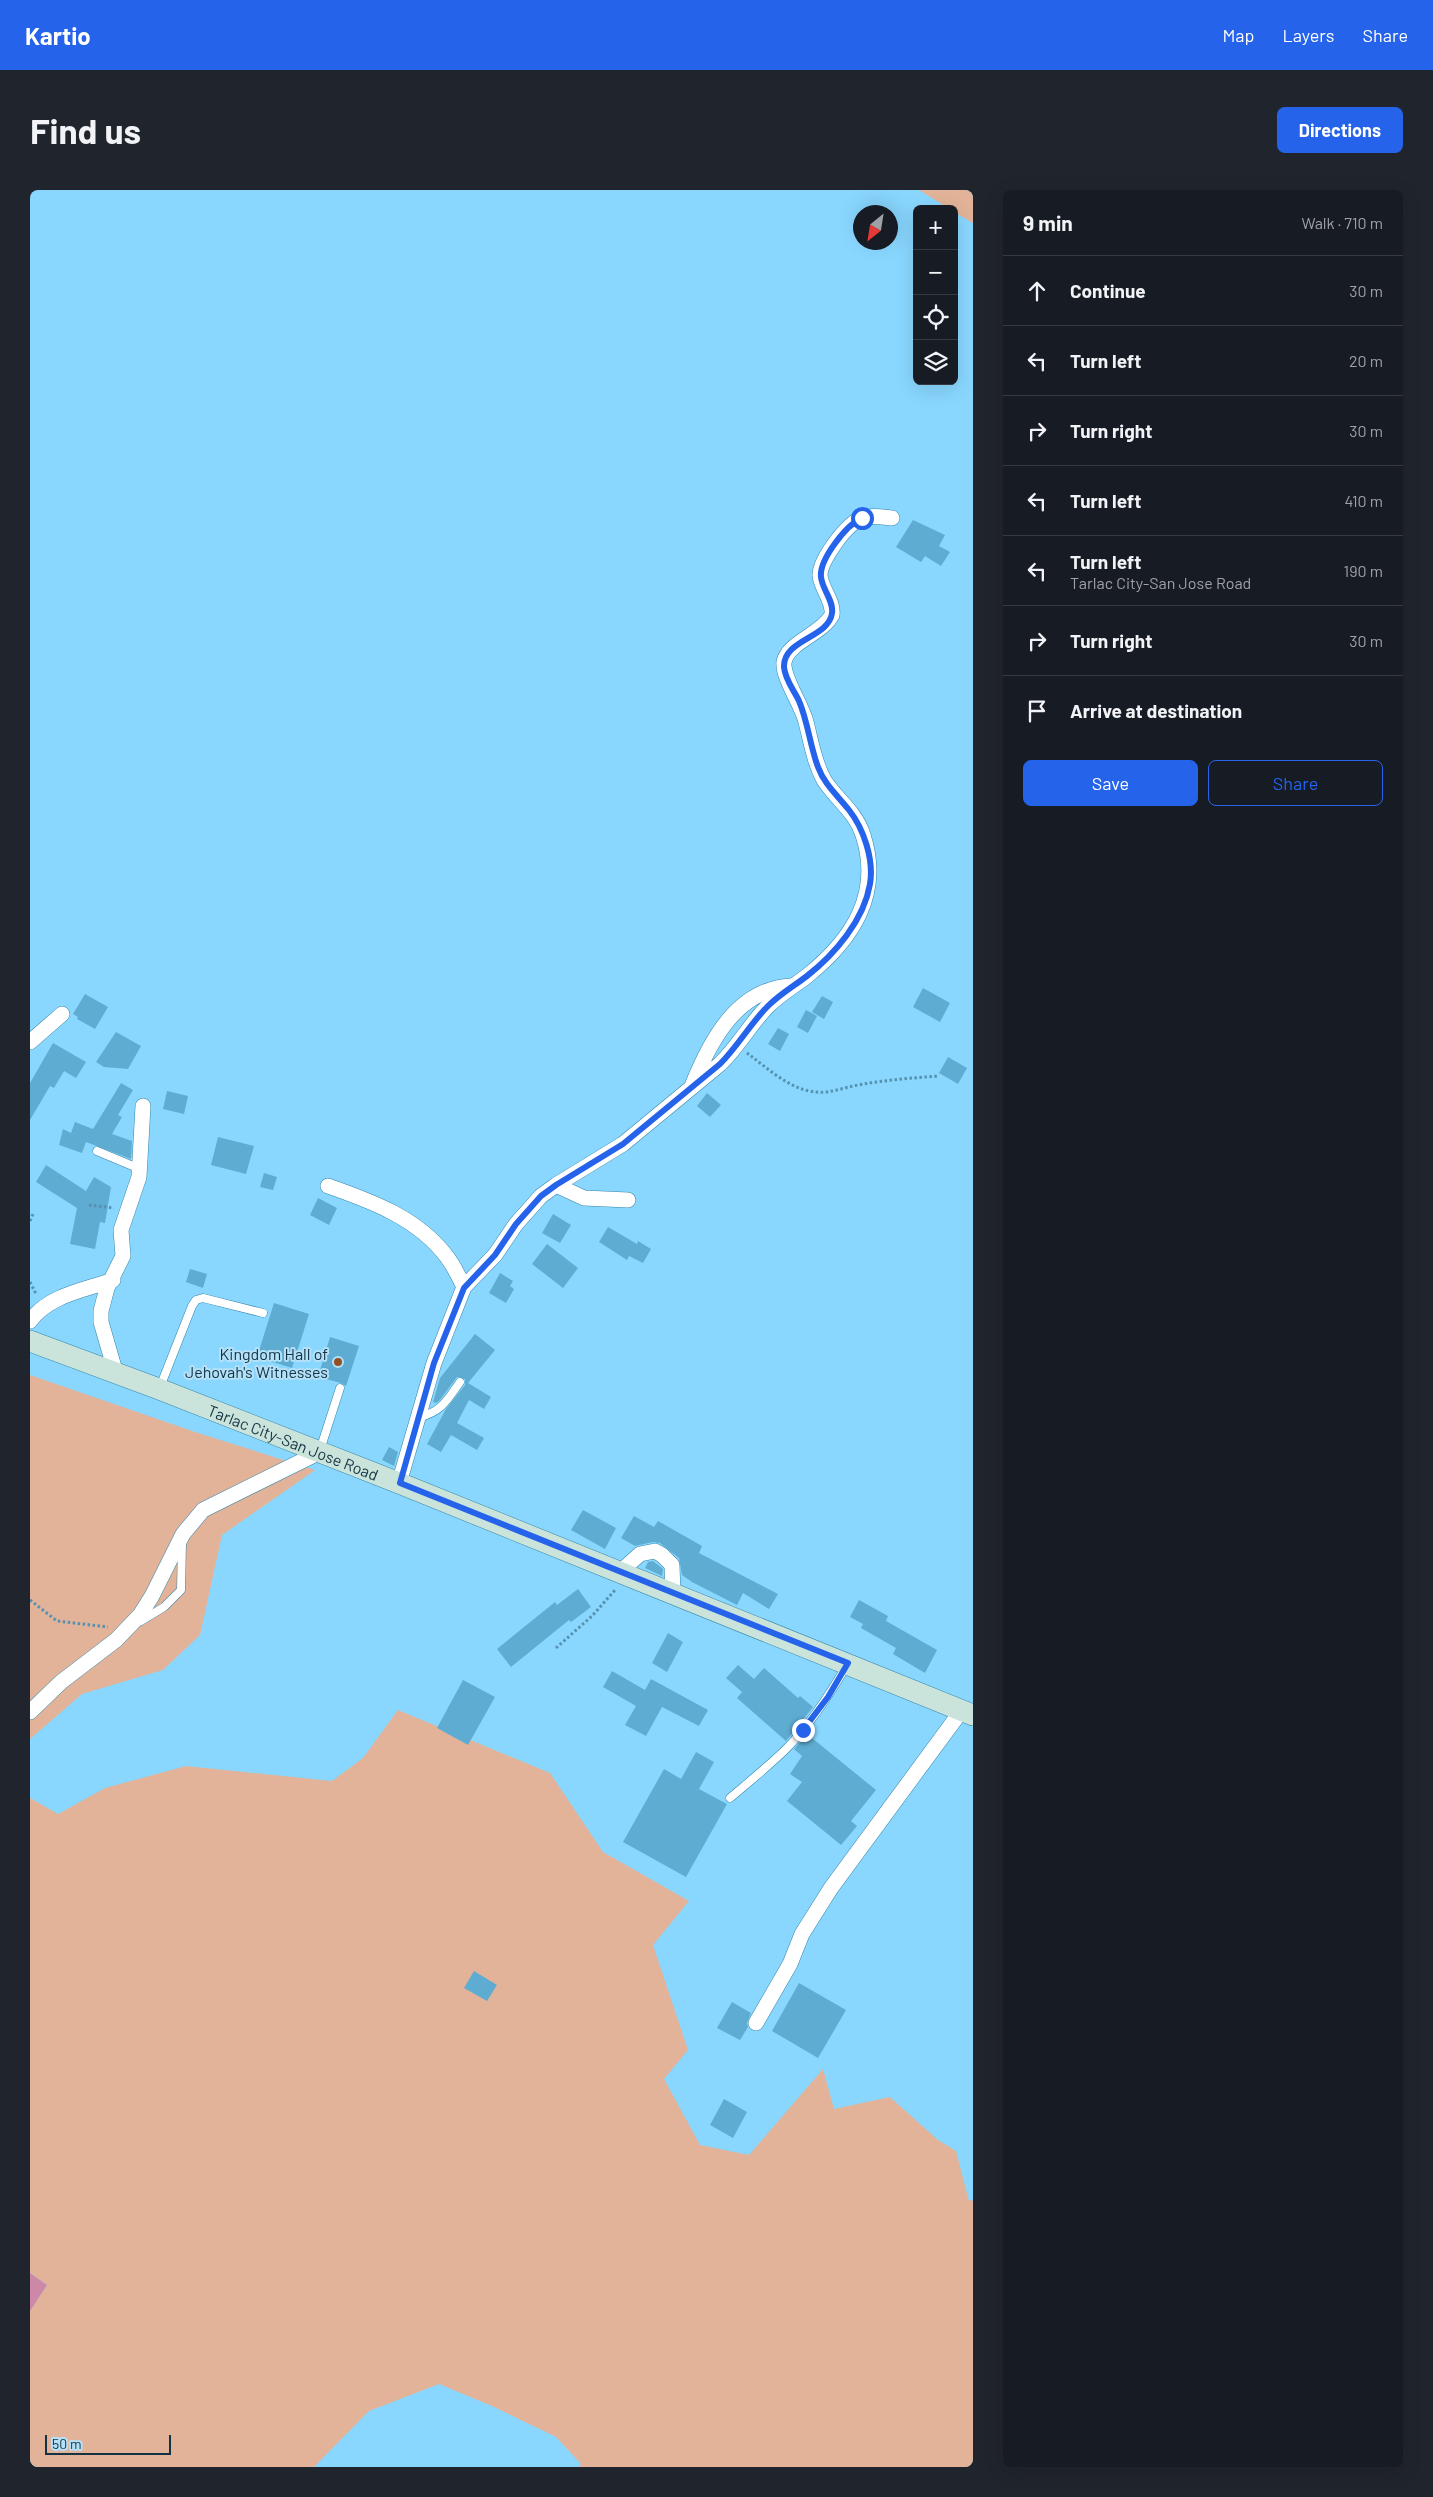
<!DOCTYPE html>
<meta charset="utf-8">
<style>
body{margin:0;font-family:Barlow,sans-serif;background:#20242c;color:#f1f3f6}
.controls{position:absolute;right:15px;top:15px;display:grid;overflow:hidden;border-radius:8px;box-shadow:0 5px 20px #0002}
.controls button{width:45px;height:45px;display:grid;place-items:center;padding:0;border:0;border-bottom:1px solid #363941;background:#171b24;color:#f1f3f6;font:25px sans-serif}
.compass{position:absolute;left:823px;top:15px;width:45px;height:45px;border-radius:50%;background:#171b24;box-shadow:0 5px 20px #0002;rotate:210deg}
.scale{position:absolute;left:15px;bottom:12px;width:126px;box-sizing:border-box;padding-left:5px;border:2px solid #123343;border-top:0;font-size:14px;line-height:18px;white-space:nowrap;color:#123343;-webkit-text-stroke:4px #b4e0f8;paint-order:stroke}
.stop{position:absolute;width:15px;height:15px;margin:-11px;border:4px solid #2563eb;border-radius:50%;background:#fff}
.stop.end{background:#2563eb;border-color:#fff;box-shadow:0 1px 5px #0008}
.list{margin:0;padding:0;list-style:none}
h2{display:flex;justify-content:space-between;align-items:center;height:65px;margin:0;padding:0 20px;font-size:21px}
h2 small{font-size:16px;font-weight:400;color:#9ea1a6}
.list li{display:grid;grid-template-columns:32px 1fr auto;gap:15px;align-items:center;box-sizing:border-box;height:70px;padding:0 20px;border-top:1px solid #363941}
.list b{display:block;font-size:19px;white-space:nowrap}
.list p{margin:0;font-size:16px;white-space:nowrap;color:#9ea1a6}
.list em{font-size:16px;font-style:normal;color:#9ea1a6}
.actions{display:flex;gap:10px;padding:15px 20px}
.actions a{flex:1;padding:11px 0;border:1px solid #2563eb;border-radius:8px;text-align:center;font-size:18px;color:#2563eb}
.actions .main{background:#2563eb;color:#fff}
.icon{flex:none;width:28px;height:28px;fill:none;stroke:currentColor;stroke-width:2;stroke-linecap:round;stroke-linejoin:round}
.map{position:relative;flex:none;width:943px;height:2277px;overflow:hidden;border-radius:8px}
header{display:flex;align-items:center;gap:30px;box-sizing:border-box;height:70px;padding:0 25px;background:#2563eb;color:#fff}
header strong{font-size:24px}
nav{display:flex;gap:28px;margin-inline-start:auto;font-size:18px}
.intro{display:flex;align-items:center;justify-content:space-between;box-sizing:border-box;height:120px;padding:0 30px}
h1{margin:0;font-size:35px}
.button{padding:12px 22px;border-radius:8px;background:#2563eb;color:#fff;font-size:18px;font-weight:700}
main{display:flex;gap:30px;padding:0 30px}
aside{flex:1;background:#171b24;border-radius:8px;box-shadow:0 5px 20px #0002}
.map>svg:first-child{display:block}
.green{fill:#e2b398}
.water{fill:#cc88a6}
.building{fill:#5eacd2}
.lines{fill:none;stroke-linecap:round;stroke-linejoin:round}
.service-casing{stroke:#3686aa;stroke-width:9}
.minor-casing{stroke:#3686aa;stroke-width:16}
.secondary-casing{stroke:#3686aa;stroke-width:22}
.path{stroke:#5691ae;stroke-width:3;stroke-dasharray:2.5 2.5;stroke-linecap:butt}
.service{stroke:#fff;stroke-width:8}
.minor{stroke:#fff;stroke-width:15}
.secondary{stroke:#cae3db;stroke-width:21}
.route{stroke:#2563eb;stroke-width:6}
.poi-dot{fill:#945023;stroke:#b4e0f8;stroke-width:2}
.labels{text-anchor:middle;dominant-baseline:central;stroke-width:4;stroke-linejoin:round;paint-order:stroke}
.poi-label{font-size:16px;fill:#123343;stroke:#b4e0f8;text-anchor:end}
.street-label{font-size:16px;fill:#123343;stroke:#b4e0f8}
</style>
<header>
<strong>Kartio</strong>
<nav><a>Map</a><a>Layers</a><a>Share</a></nav>
</header>
<div class="intro"><h1>Find us</h1><a class="button">Directions</a></div>
<main>
<div class="map">
<svg width="943" height="2277" viewBox="0 0 943 2277">
<rect width="100%" height="100%" fill="#89d7ff"/>
<path class="green" d="M889,0H943V33L924,22V19H920Z
M0,1185L165,1242L285,1280L192,1345L170,1445L133,1480L52,1504L0,1549Z
M368,1520L520,1583L573,1662L659,1711L623,1755L658,1860L634,1889L670,1955L719,1965L793,1879L804,1919L860,1907L908,1950L926,1961L939,2011L943,2010V2277H549L551,2274L526,2247L462,2216L409,2194L339,2221L284,2277H0V2121L17,2095L0,2083V1608L28,1624L75,1598L156,1576L302,1591L333,1568Z"/>
<path class="water" d="M0,2083L17,2095L0,2121Z"/>
<path class="building" d="M883,330L915,345L909,356L920,362L911,376L895,366L891,372L866,357Z
M893,798L920,813L910,832L883,817Z
M55,804L78,817L65,839L47,829L48,827L43,824Z
M792,806L803,812L794,829L782,822Z
M776,820L787,826L778,843L767,837Z
M748,838L759,844L750,861L738,854Z
M86,842L111,856L98,879L74,877L66,872Z
M23,853L56,872L46,888L34,881L24,898L20,896L0,930V893Z
M918,867L937,878L928,894L909,883Z
M91,893L103,900L88,925L92,927L82,944L102,951L101,969L56,952L52,963L29,955L33,939L41,943L45,932L63,939Z
M137,901L158,906L154,924L133,919Z
M677,903L691,915L680,927L667,916Z
M188,947L224,956L216,984L181,975Z
M16,975L56,1001L64,987L81,997L75,1033L70,1032L65,1059L40,1054L47,1018L6,992Z
M234,983L247,987L243,1000L230,997Z
M288,1008L307,1018L299,1035L280,1025Z
M523,1024L541,1035L530,1053L512,1043Z
M578,1037L607,1054L608,1051L621,1059L613,1073L599,1066L597,1070L569,1052Z
M517,1054L548,1078L533,1098L502,1074Z
M160,1079L177,1084L173,1098L156,1092Z
M470,1083L483,1091L480,1096L484,1099L476,1113L459,1103Z
M244,1113L279,1124L262,1178L227,1167Z
M445,1144L465,1160L438,1193L461,1207L454,1219L439,1210L427,1233L454,1248L447,1260L421,1245L411,1262L397,1254L416,1219L435,1195V1189L427,1187L409,1211L406,1213L403,1212L410,1188Z
M300,1147L329,1156L316,1196L311,1193L288,1187Z
M359,1257L368,1262L364,1276L352,1270Z
M553,1320L586,1338L575,1359L541,1340Z
M604,1326L624,1337L628,1331L672,1356L669,1363L748,1404L739,1419L713,1403L707,1415L662,1392L652,1385L649,1368L630,1353L623,1352L605,1356L591,1348Z
M623,1371L633,1379L632,1386L615,1378L618,1372Z
M548,1399L561,1417L541,1432L539,1430L481,1477L467,1459L525,1412L527,1415Z
M829,1410L858,1426L856,1431L907,1460L895,1483L863,1464L866,1458L831,1438L833,1434L820,1427Z
M638,1443L653,1452L637,1482L622,1473Z
M708,1475L724,1489L734,1478L768,1508L770,1506L783,1517L756,1551L707,1508L712,1502L696,1488Z
M582,1481L615,1500L621,1489L678,1520L669,1536L632,1517L616,1546L595,1535L606,1516L573,1497Z
M433,1490L465,1507L438,1555L407,1538Z
M777,1544L846,1600L821,1631L827,1636L811,1655L757,1611L772,1592L760,1584L772,1566L764,1559Z
M666,1562L684,1572L669,1599L697,1614L656,1687L593,1652L634,1579L651,1589Z
M444,1781L467,1795L457,1811L434,1798Z
M769,1793L816,1820L788,1868L742,1841Z
M702,1812L721,1823L717,1833L718,1837L710,1850L687,1838Z
M694,1909L717,1922L703,1948L680,1935Z"/>
<g class="lines">
<defs>
<path id="service" d="M67,961L110,979
M130,1197L162,1116L166,1110L173,1108L233,1123
M388,1228C412,1221 416,1212 430,1192
M290,1260L310,1198
M111,1431L134,1417L151,1400L152,1353
M700,1608C720,1591 740,1575 758,1557C782,1532 800,1504 817,1475"/>
<path id="minor" d="M0,852L32,824
M662,896C680,851 707,799 761,796
M526,995L554,1008L598,1010
M298,996C341,1011 388,1028 417,1067C424,1076 429,1087 434,1097
M0,1131C19,1105 55,1100 83,1090
M86,1184L71,1132V1121L77,1098L93,1066L91,1040L109,987L113,916
M369,1293L404,1173L434,1097L465,1065L486,1034L511,1006L526,995L593,954L690,874C709,856 720,834 738,816C750,804 764,796 777,786C823,749 852,704 833,645C826,622 806,609 794,590C784,572 781,551 776,532C772,515 752,487 754,472C758,452 792,444 802,425C804,411 791,399 790,385C790,370 817,333 832,328C842,325 852,327 862,328
M590,1382L610,1364L625,1361L632,1365L642,1375L643,1404
M0,1522L31,1492L86,1450L110,1425L122,1406L153,1344L173,1320L290,1262
M726,1833L760,1774L772,1744L801,1698L932,1520"/>
<g id="secondary">
<path id="s1" d="M0,1151L129,1199L369,1293L943,1525"/>
</g>
</defs>
<use href="#service" class="service-casing"/>
<use href="#minor" class="minor-casing"/>
<use href="#secondary" class="secondary-casing"/>
<path class="path" d="M717,863C736,877 756,896 779,901C798,905 811,898 828,895C855,890 882,888 909,886
M59,1015L84,1018
M0,1031L3,1024
M0,1092L6,1104
M0,1410L27,1431L78,1437
M526,1458L562,1426L586,1399"/>
<use href="#service" class="service"/>
<use href="#minor" class="minor"/>
<use href="#secondary" class="secondary"/>
</g>
<g class="lines">
<path class="route" d="M773,1540L798,1507L818,1473L370,1293L404,1173L434,1098L465,1065L486,1034L511,1006L526,995L593,954L690,874C708,856 720,834 738,816C750,804 764,796 777,786C805,764 834,730 840,694C844,670 834,639 819,620C808,606 794,594 788,577C780,556 778,532 769,511C764,500 755,490 754,477C753,449 799,448 802,423C804,411 792,399 791,387C789,370 816,335 832,328"/>
</g>
<circle class="poi-dot" cx="308" cy="1172" r="5"/>
<g class="labels">
<g class="poi-label">
<text x="298" y="1163">Kingdom Hall of<tspan x="298" dy="18">Jehovah's Witnesses</tspan></text>
</g>
<g class="street-label">
<text stroke="none"><textPath href="#s1" startOffset="282">Tarlac City-San Jose Road</textPath></text>
</g>
</g>
</svg>
<div class="controls">
<button>+</button>
<button>−</button>
<button><svg class="icon" aria-label="locate" viewBox="0 0 24 24"><circle cx="12" cy="12" r="6"/><path d="M12 2v4M12 18v4M2 12h4M18 12h4"/></svg></button>
<button><svg class="icon" aria-label="layers" viewBox="0 0 24 24"><path d="M12 4l9 5-9 5-9-5zM3 14l9 5 9-5"/></svg></button>
</div>
<svg class="compass" viewBox="-18 -18 36 36"><path d="M0-13l5 13h-10z" fill="#e53935"/><path d="M0 13l5-13h-10z" fill="#9ea1a6"/></svg>
<div class="scale">50 m</div>
<div class="stop" style="left:832px;top:328px"></div>
<div class="stop end" style="left:773px;top:1540px"></div>
</div>
<aside>
<h2>9 min<small>Walk · 710 m</small></h2>
<ul class="list">
<li><svg class="icon" aria-label="ahead" viewBox="0 0 24 24"><path d="M12 20V5M6 11l6-6 6 6"/></svg><div><b>Continue</b></div><em>30 m</em></li>
<li><svg class="icon" aria-label="left" viewBox="0 0 24 24"><path d="M17 20v-9H6M10 6l-5 5 5 5"/></svg><div><b>Turn left</b></div><em>20 m</em></li>
<li><svg class="icon" aria-label="right" viewBox="0 0 24 24"><path d="M7 20v-9h11M14 6l5 5-5 5"/></svg><div><b>Turn right</b></div><em>30 m</em></li>
<li><svg class="icon" aria-label="left" viewBox="0 0 24 24"><path d="M17 20v-9H6M10 6l-5 5 5 5"/></svg><div><b>Turn left</b></div><em>410 m</em></li>
<li><svg class="icon" aria-label="left" viewBox="0 0 24 24"><path d="M17 20v-9H6M10 6l-5 5 5 5"/></svg><div><b>Turn left</b><p>Tarlac City-San Jose Road</p></div><em>190 m</em></li>
<li><svg class="icon" aria-label="right" viewBox="0 0 24 24"><path d="M7 20v-9h11M14 6l5 5-5 5"/></svg><div><b>Turn right</b></div><em>30 m</em></li>
<li><svg class="icon" aria-label="arrive" viewBox="0 0 24 24"><path d="M6 21V4h12l-3 4 3 4H6"/></svg><div><b>Arrive at destination</b></div></li>
</ul>
<div class="actions"><a class="main">Save</a><a>Share</a></div>
</aside>
</main>
